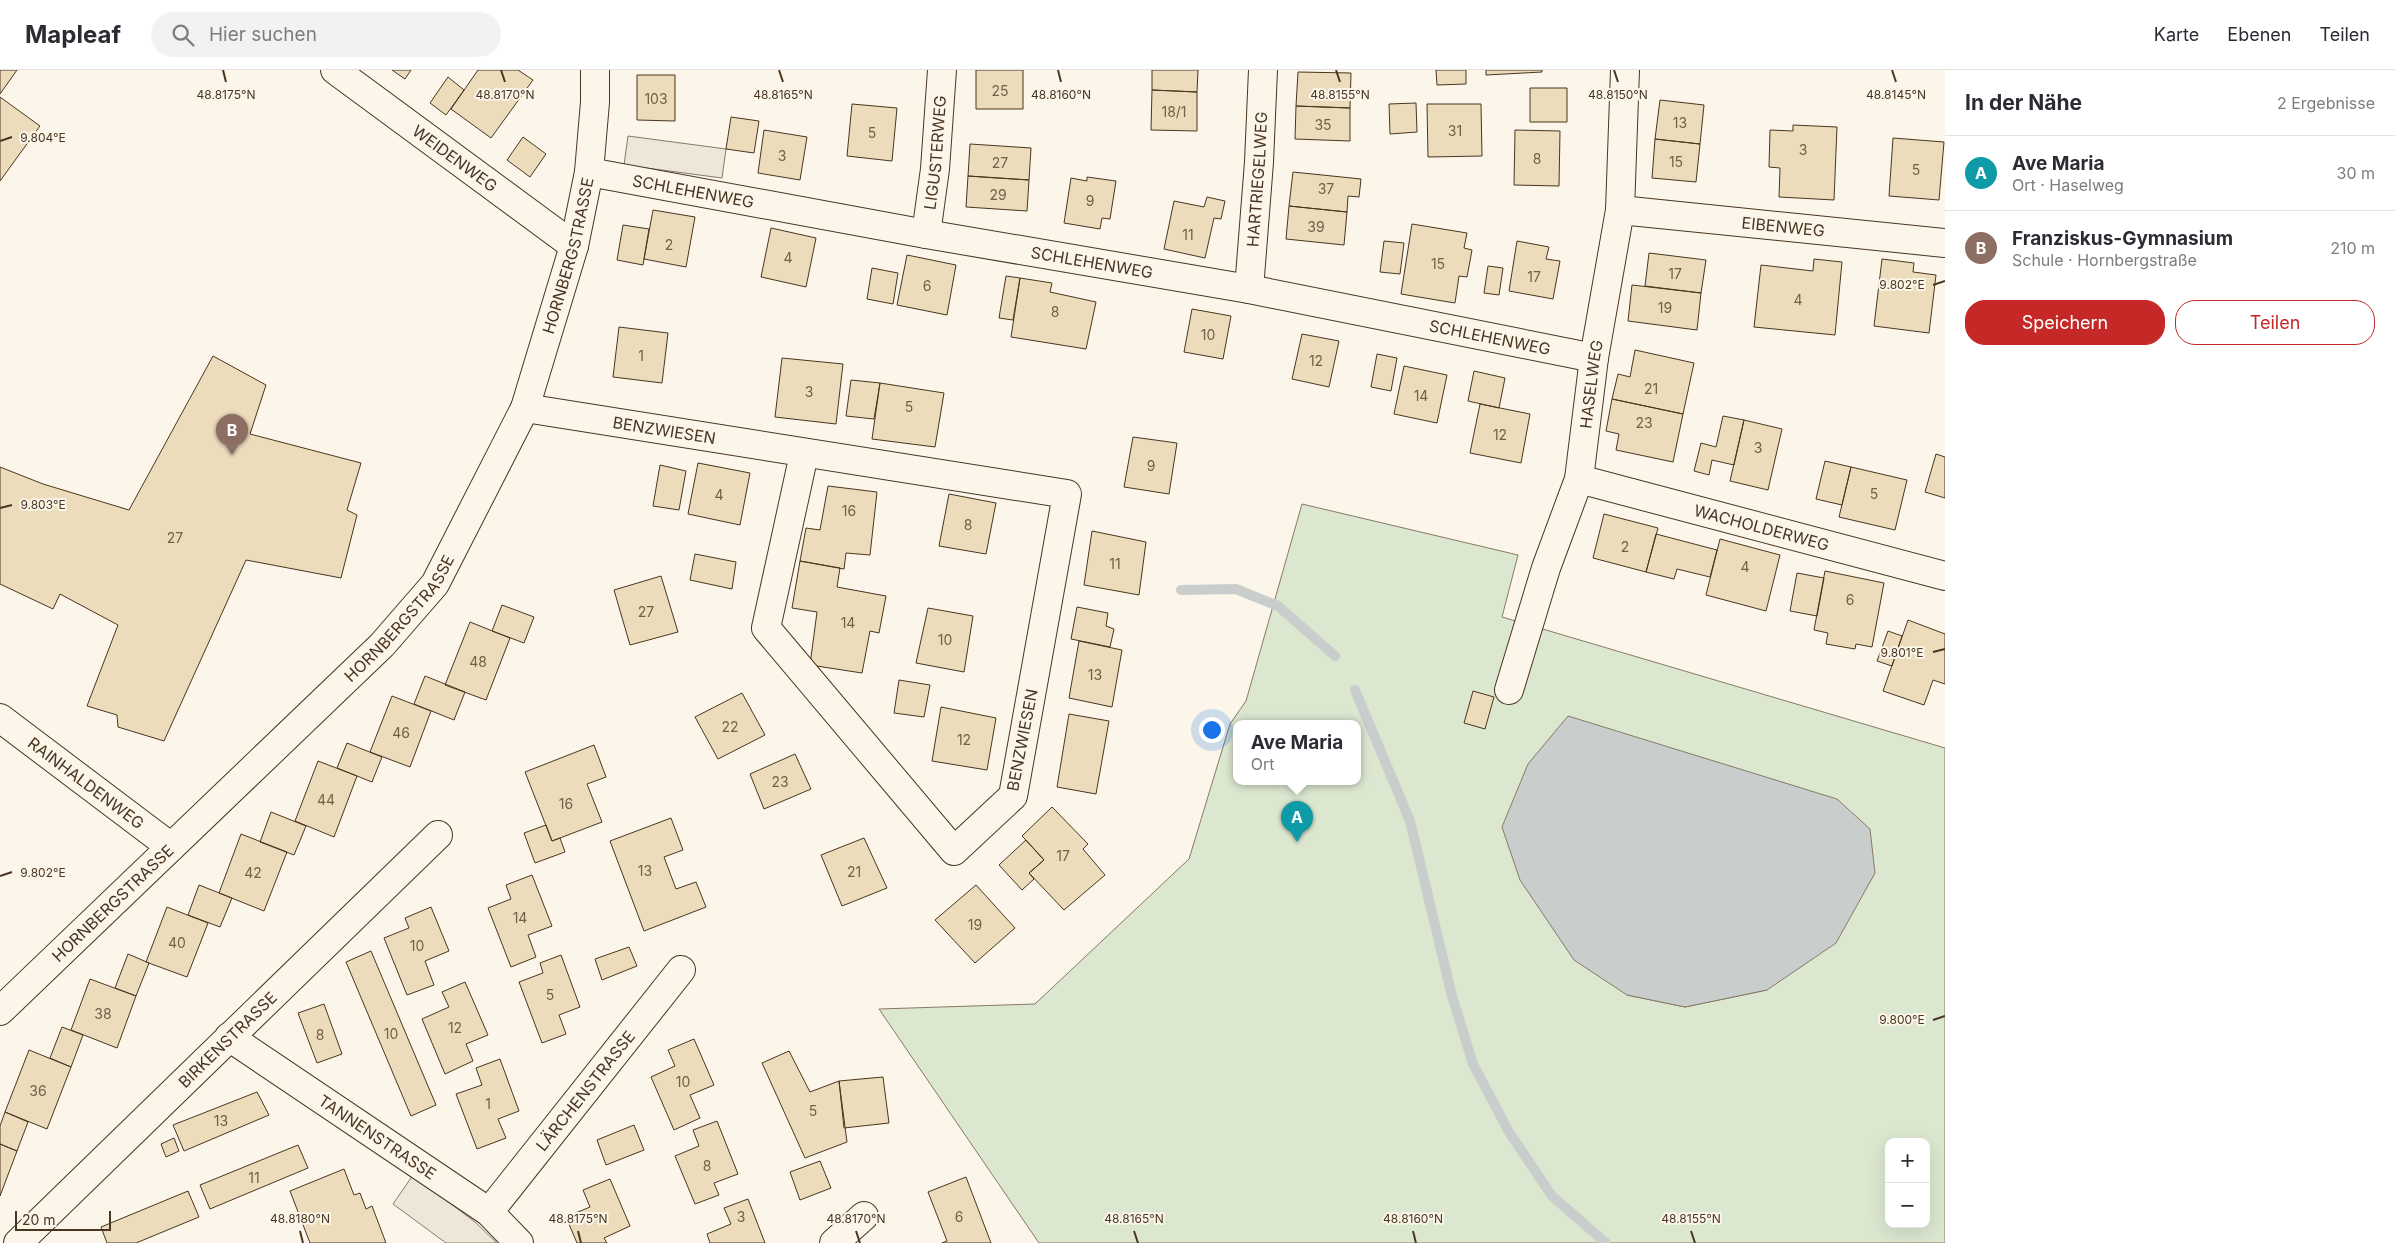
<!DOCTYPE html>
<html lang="de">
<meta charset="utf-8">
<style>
body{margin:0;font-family:Inter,sans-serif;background:#f2f2f3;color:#2b2b33}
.controls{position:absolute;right:15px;bottom:15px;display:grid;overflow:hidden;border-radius:10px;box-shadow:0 5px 20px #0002}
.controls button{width:45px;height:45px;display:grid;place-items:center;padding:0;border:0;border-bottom:1px solid #e1e1e2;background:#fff;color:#2b2b33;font:25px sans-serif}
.scale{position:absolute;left:15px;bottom:12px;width:96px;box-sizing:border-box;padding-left:5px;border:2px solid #4a3520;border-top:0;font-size:14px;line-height:18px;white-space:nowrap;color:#4a3520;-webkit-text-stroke:4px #fbf6e9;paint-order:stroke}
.you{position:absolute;left:1211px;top:659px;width:18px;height:18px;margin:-12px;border:4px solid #fff;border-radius:50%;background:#1a73e8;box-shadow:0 0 0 8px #1a73e833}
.badge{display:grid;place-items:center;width:32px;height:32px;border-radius:50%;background:#c62828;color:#fff;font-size:16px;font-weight:700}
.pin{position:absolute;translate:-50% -41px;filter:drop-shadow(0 1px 2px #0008)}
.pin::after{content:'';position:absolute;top:26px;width:18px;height:15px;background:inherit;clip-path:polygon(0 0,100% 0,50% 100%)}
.popup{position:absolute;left:1233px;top:650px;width:128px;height:65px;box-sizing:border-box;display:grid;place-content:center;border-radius:10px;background:#fff;filter:drop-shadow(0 1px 4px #0005);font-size:16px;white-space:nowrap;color:#7c7c81}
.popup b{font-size:19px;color:#2b2b33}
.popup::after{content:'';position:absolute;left:50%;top:100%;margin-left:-10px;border:10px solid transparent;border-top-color:#fff}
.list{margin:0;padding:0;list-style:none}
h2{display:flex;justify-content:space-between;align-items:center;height:65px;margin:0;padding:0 20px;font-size:21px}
h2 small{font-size:16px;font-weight:400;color:#7c7c81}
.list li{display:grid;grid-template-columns:32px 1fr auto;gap:15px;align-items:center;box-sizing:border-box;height:75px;padding:0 20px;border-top:1px solid #e1e1e2}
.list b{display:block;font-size:19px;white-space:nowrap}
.list p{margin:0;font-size:16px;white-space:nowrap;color:#7c7c81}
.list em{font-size:16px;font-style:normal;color:#7c7c81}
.actions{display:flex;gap:10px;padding:15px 20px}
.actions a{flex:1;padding:11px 0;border:1px solid #c62828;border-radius:20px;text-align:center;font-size:18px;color:#c62828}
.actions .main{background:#c62828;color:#fff}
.icon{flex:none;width:28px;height:28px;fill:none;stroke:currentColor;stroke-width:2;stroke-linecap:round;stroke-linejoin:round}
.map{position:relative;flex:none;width:1945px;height:1173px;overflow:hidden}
header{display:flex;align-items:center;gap:30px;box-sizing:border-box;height:70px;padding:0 25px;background:#fff;border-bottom:1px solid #e1e1e2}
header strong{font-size:24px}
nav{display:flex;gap:28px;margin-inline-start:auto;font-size:18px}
.search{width:350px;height:45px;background:#f2f2f3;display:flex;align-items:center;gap:12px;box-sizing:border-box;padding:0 18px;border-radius:28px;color:#7c7c81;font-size:19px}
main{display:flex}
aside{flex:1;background:#fff}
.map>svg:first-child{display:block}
.green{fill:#dce7d0;stroke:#887966;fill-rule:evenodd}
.parking{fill:#ede7d9;stroke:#887966}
.water{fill:#c9cecd;stroke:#887966}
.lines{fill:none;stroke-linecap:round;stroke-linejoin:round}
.stream{stroke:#c9cecd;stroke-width:10}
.building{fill:#ecdcbc;stroke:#4a3520}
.minor-casing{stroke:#4a3520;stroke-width:30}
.minor{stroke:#fbf6e9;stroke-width:28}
.ticks{fill:none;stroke:#4a3520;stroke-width:2}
.labels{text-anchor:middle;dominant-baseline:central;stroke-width:4;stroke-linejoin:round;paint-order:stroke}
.number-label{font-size:14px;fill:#725f47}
.street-label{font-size:16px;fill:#4a3520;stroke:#fbf6e9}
.ticks-label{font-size:12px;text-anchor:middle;fill:#4a3520;stroke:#fbf6e9;stroke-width:4;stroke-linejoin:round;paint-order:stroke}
</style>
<header>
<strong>Mapleaf</strong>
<div class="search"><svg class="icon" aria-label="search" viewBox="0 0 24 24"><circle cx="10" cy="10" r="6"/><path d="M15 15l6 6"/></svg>Hier suchen</div>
<nav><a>Karte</a><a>Ebenen</a><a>Teilen</a></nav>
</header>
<main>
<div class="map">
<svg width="1945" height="1173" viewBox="0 0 1945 1173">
<rect width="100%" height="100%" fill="#fbf6e9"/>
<path class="green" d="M1302,434L1518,485L1502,547L1945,678V1173H1039L879,939L1035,934L1189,789L1230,654L1246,631ZM1237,653H1357V711H1237ZM1767,920L1685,937L1627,925ZM1889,1072H1926V1154H1889Z"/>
<path class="parking" d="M628,66L726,79L722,108L624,95Z
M413,1105L475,1152L497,1173H446L393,1134Z"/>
<path class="water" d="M1568,646L1837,729L1870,759L1875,803L1836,873L1767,920L1685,937L1627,925L1574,890L1520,810L1502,757L1528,694Z"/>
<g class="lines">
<path class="stream" d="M1181,520L1236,519L1278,536L1335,586
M1355,620L1410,751L1452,926L1473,994L1509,1062L1552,1126L1606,1173"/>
</g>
<path class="building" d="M0,0H17L0,24Z
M392,0H411L405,9Z
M478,0H518L533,10L491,68L451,39Z
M976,0H1023V39H976Z
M1152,0H1198L1197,22L1152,20Z
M1436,0H1466V14L1437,15Z
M1486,0H1542V2L1486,5Z
M1298,2L1351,3L1350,38L1296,36Z
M637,5H675V51L637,50Z
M448,7L464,20L446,45L430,33Z
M1530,18H1567V52H1530Z
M1152,20L1197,22V61L1151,60Z
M0,27L40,56L0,111Z
M1660,30L1704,35L1700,74L1655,69Z
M1416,33L1417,62L1390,64L1389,34Z
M852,34L897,38L892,91L847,86Z
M1427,34H1481L1482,86L1428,87Z
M1296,36L1350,38V71L1295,69Z
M731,47L759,51L754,83L726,79Z
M1793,55L1837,57L1834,130L1779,127L1780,98L1769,97L1770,60L1793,61Z
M764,60L807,67L800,110L758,103Z
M1515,60L1560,61L1559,116L1514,115Z
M523,67L546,84L530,107L507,90Z
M1893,68L1944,72L1939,130L1889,126Z
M1655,69L1700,74L1696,112L1652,108Z
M970,74L1031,78L1029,110L968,106Z
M1293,102L1361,109L1359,127L1348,126L1347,142L1289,136Z
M968,106L1029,110L1027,141L966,137Z
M1087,107L1116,111L1110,149L1102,148L1100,159L1064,153L1071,108L1087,111Z
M1207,127L1225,131L1221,149L1214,148L1205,188L1164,179L1174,131L1204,137Z
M1289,136L1347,142L1344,175L1286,169Z
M653,140L695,147L686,197L644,189Z
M1412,154L1467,163L1464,178L1472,180L1467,207L1459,206L1455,233L1401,224Z
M623,155L649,159L643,195L617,190Z
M771,158L816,168L806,217L761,207Z
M1384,171L1404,173L1400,204L1380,202Z
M1517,171L1549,177L1546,189L1560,191L1553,229L1509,221Z
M1649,183L1706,190L1701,223L1645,216Z
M907,185L956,195L947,245L897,235Z
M1814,189L1842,192L1835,265L1754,257L1761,195L1813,201Z
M1882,189L1914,193L1913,202L1936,205L1929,263L1874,256Z
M1488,196L1503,198L1499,225L1484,223Z
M872,198L898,203L893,234L867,229Z
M1006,206L1020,208L1013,250L999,248Z
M1020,208L1052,213L1050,222L1096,232L1086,279L1011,267Z
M1632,215L1701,223L1697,260L1628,251Z
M1192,239L1231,246L1223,289L1184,282Z
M619,257L668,263L662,313L613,307Z
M1302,264L1339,271L1329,317L1292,309Z
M1635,280L1694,293L1683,344L1612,329L1618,304L1630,307Z
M1377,284L1397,288L1391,321L1371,317Z
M213,286L266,315L250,364L361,393L347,440L357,445L341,508L246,490L164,671L118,657L117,645L87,636L118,555L60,524L53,539L0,514V397L43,414L129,440Z
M782,288L843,294L836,354L775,347Z
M1404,296L1447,305L1437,353L1394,344Z
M1474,301L1505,308L1499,338L1468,331Z
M851,310L880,313L874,349L846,346Z
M880,313L944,323L935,377L872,369Z
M1612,329L1683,344L1673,392L1616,380L1619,364L1606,361Z
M1480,334L1530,344L1521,393L1470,383Z
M1723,346L1744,350L1734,395L1712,390L1709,405L1694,401L1701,373L1716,377Z
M1744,350L1782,359L1768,420L1730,411Z
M1133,367L1177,373L1169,424L1124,417Z
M1936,384L1945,387V428L1925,422Z
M1825,391L1851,397L1842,435L1816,429Z
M698,393L750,403L740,455L688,444Z
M660,395L686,401L679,440L653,436Z
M1851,397L1907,410L1895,460L1839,447Z
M828,416L877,422L870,485L846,483L844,499L800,491L806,458L820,460Z
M949,424L996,433L986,484L939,476Z
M1604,444L1658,458L1646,502L1593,488Z
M1092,461L1146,472L1139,525L1084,515Z
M1656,464L1717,480L1710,507L1677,499L1674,509L1646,502Z
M1720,469L1780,485L1766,541L1706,525Z
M695,484L736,492L732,519L690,510Z
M800,491L840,498L837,517L886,526L879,563L870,561L862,603L810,595L817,542L792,538Z
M1825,501L1884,513L1872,577L1856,574L1855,579L1826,574L1828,563L1814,560Z
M1797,503L1824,508L1817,546L1790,541Z
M661,506L678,562L630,575L614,520Z
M502,535L534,547L524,573L492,561Z
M1077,537L1108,543L1106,556L1114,559L1110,577L1071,569Z
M928,538L973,546L964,602L916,593Z
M1908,550L1945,564V614L1933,610L1924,635L1883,621Z
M470,552L510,568L486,630L445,615Z
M1888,561L1902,566L1892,596L1877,591Z
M1079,571L1122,580L1112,637L1069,628Z
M425,606L465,622L454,650L414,634Z
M899,610L930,615L924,647L894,643Z
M1473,621L1494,627L1485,659L1464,653Z
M742,623L765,665L718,689L695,647Z
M392,626L431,641L410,697L370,682Z
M941,637L996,648L987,700L932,691Z
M1069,644L1109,651L1096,724L1057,717Z
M347,673L382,687L372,712L337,698Z
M594,675L606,707L587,714L602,752L552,771L525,702Z
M795,684L811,719L764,739L750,704Z
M318,691L357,706L334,767L295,751Z
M1052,737L1088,774L1083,779L1105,805L1064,840L1029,803L1044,790L1022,766Z
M271,742L306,756L294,785L260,772Z
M671,748L683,780L664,787L676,819L696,812L706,837L644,861L610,771Z
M546,755L552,771L560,768L565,782L535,793L524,763Z
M241,764L287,782L264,841L219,823Z
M864,768L887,818L842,836L821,785Z
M1026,770L1044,790L1029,803L1034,809L1022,820L999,795Z
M532,805L552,856L528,865L536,887L511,897L488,838L511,829L506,815Z
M199,815L232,828L220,857L188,845Z
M976,815L1015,858L975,893L935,850Z
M167,837L208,853L187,907L146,892Z
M431,837L449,881L425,891L434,915L407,925L384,868L409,858L405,848Z
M629,877L637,896L602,910L595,889Z
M371,881L436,1035L411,1046L346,892Z
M128,884L149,893L136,926L115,918Z
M561,885L580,937L559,945L566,964L542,973L519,912L543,903L540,893Z
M90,909L136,926L117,978L71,960Z
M465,912L488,965L466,974L473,991L445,1004L422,949L449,937L442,922Z
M324,934L342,984L317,993L298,943Z
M62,957L83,965L71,997L50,988Z
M694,969L714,1015L690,1025L700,1048L674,1060L651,1007L675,996L668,980Z
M29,980L71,997L47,1059L5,1042Z
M789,981L810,1022L839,1011L847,1072L805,1088L762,993Z
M500,989L519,1041L498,1049L506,1068L477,1079L456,1024L482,1015L476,998Z
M883,1007L889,1053L844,1058L839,1011Z
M257,1022L269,1045L184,1081L173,1055Z
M5,1042L28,1052L17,1081L0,1074V1056Z
M717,1051L738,1104L714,1113L719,1125L695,1134L675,1086L699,1076L693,1060Z
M634,1055L644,1080L606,1095L597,1070Z
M174,1068L179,1081L166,1087L161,1074Z
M0,1074L17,1081L0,1126Z
M298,1075L308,1098L210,1139L200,1115Z
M820,1091L831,1118L800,1130L790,1102Z
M344,1099L354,1125L360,1123L366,1139L372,1136L386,1173H310L290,1121Z
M966,1107L991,1173H942L947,1171L928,1122Z
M610,1109L630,1156L604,1168L607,1173H577L566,1147L590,1137L583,1120Z
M188,1121L199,1147L136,1173H107L101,1157Z
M748,1129L765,1173H710L707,1164L731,1154L724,1138Z"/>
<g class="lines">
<defs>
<g id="minor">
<path id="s1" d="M335,0L574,176"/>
<path id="s2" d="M589,102L926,164L1249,219L1594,288"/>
<path id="s3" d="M1620,140L1945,173"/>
<path id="s4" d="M926,164L935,99L942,0"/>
<path id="s5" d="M1249,219L1259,92L1263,0"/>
<path id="s6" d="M525,338L1067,424L1013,726L954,781L766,558L804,384"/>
<path id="s7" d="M1579,409L1945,506"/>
<path id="s8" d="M1509,620L1546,498L1579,409L1594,288L1620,140L1625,0"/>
<path id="s9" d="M0,648L171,777"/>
<path id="s10" d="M0,941L382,575L435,514L525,338L574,176L589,102L595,32V0"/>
<path id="s11" d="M229,967L489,1142L519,1173"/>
<path id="s12" d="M489,1142L681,900"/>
<path id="s13" d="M18,1173L438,765"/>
<path d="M834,1173L864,1146"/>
</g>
</defs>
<use href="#minor" class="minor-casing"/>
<use href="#minor" class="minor"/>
</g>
<path class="ticks" d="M223,0L226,12M501,0L505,12M779,0L783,12M1058,0L1061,12M1336,0L1340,12M1614,0L1618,12M1892,0L1896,12M0,71L12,67M1933,215L1945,211M0,438L12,435M1933,582L1945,579M0,806L12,802M1933,950L1945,946M300,1161L303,1173M578,1161L581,1173M856,1161L860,1173M1134,1161L1138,1173M1413,1161L1416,1173M1691,1161L1695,1173"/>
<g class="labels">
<g class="number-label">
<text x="1000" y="20">25</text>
<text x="656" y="28">103</text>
<text x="1174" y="41">18/1</text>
<text x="1680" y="52">13</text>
<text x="1323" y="54">35</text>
<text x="1455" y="60">31</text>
<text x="872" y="62">5</text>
<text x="1803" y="79">3</text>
<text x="782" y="85">3</text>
<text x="1537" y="88">8</text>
<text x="1676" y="91">15</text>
<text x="1000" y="92">27</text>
<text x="1916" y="99">5</text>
<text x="1326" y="118">37</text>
<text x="998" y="124">29</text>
<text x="1090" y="130">9</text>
<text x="1316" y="156">39</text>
<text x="1188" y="164">11</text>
<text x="669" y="174">2</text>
<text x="788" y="187">4</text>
<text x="1438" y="193">15</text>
<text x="1675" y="203">17</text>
<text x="1534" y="206">17</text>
<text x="927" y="215">6</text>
<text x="1798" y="229">4</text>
<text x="1665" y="237">19</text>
<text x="1055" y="241">8</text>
<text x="1208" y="264">10</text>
<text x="641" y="285">1</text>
<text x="1316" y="290">12</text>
<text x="1651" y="318">21</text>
<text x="809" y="321">3</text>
<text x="1421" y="325">14</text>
<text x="909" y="336">5</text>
<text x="1644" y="352">23</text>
<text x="1500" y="364">12</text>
<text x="1758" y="377">3</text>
<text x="1151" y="395">9</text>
<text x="1874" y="423">5</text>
<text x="719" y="424">4</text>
<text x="849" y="440">16</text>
<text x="968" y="454">8</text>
<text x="175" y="467">27</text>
<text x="1625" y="476">2</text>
<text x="1115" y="493">11</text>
<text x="1745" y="496">4</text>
<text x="1850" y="529">6</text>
<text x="646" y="541">27</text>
<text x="848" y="552">14</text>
<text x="945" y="569">10</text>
<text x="478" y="591">48</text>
<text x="1095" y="604">13</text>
<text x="730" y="656">22</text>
<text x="401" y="662">46</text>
<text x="964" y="669">12</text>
<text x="780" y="711">23</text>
<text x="326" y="729">44</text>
<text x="566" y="733">16</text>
<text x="1063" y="785">17</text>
<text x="645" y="800">13</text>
<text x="854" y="801">21</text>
<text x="253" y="802">42</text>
<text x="520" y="847">14</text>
<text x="975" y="854">19</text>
<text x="177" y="872">40</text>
<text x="417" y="875">10</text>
<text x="550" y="924">5</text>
<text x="103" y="943">38</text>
<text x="455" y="957">12</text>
<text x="391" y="963">10</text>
<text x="320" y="964">8</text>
<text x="683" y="1011">10</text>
<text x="38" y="1020">36</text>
<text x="488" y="1033">1</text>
<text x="813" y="1040">5</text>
<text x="221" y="1050">13</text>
<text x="707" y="1095">8</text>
<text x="254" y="1107">11</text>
<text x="741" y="1146">3</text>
<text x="959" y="1146">6</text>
</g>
<g class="street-label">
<text stroke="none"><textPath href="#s4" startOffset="82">LIGUSTERWEG</textPath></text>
<text stroke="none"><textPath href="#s1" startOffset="149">WEIDENWEG</textPath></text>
<text stroke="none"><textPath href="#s5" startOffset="110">HARTRIEGELWEG</textPath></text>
<text stroke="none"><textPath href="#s2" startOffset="106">SCHLEHENWEG</textPath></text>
<text stroke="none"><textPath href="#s3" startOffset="164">EIBENWEG</textPath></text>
<text stroke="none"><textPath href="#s10" startOffset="966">HORNBERGSTRASSE</textPath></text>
<text stroke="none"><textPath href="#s2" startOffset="511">SCHLEHENWEG</textPath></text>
<text stroke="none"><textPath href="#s2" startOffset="916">SCHLEHENWEG</textPath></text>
<text stroke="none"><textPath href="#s8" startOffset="318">HASELWEG</textPath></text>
<text stroke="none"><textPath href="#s6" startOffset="141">BENZWIESEN</textPath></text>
<text stroke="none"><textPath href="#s7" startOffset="189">WACHOLDERWEG</textPath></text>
<text stroke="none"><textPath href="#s10" startOffset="561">HORNBERGSTRASSE</textPath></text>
<text transform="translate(1022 670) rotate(-79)">BENZWIESEN</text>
<text stroke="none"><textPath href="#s9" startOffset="108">RAINHALDENWEG</textPath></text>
<text stroke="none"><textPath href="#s10" startOffset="156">HORNBERGSTRASSE</textPath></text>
<text stroke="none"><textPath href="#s13" startOffset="292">BIRKENSTRASSE</textPath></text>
<text stroke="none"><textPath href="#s12" startOffset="155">LÄRCHENSTRASSE</textPath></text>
<text stroke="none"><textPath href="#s11" startOffset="179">TANNENSTRASSE</textPath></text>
</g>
</g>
<g class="ticks-label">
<text x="226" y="29">48.8175°N</text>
<text x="505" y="29">48.8170°N</text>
<text x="783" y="29">48.8165°N</text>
<text x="1061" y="29">48.8160°N</text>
<text x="1340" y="29">48.8155°N</text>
<text x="1618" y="29">48.8150°N</text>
<text x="1896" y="29">48.8145°N</text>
<text x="43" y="72">9.804°E</text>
<text x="1902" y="219">9.802°E</text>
<text x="43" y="439">9.803°E</text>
<text x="1902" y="587">9.801°E</text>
<text x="43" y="807">9.802°E</text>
<text x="1902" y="954">9.800°E</text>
<text x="300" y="1153">48.8180°N</text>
<text x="578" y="1153">48.8175°N</text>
<text x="856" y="1153">48.8170°N</text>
<text x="1134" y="1153">48.8165°N</text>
<text x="1413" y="1153">48.8160°N</text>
<text x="1691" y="1153">48.8155°N</text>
</g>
</svg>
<div class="controls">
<button>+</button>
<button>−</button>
</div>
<div class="scale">20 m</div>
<div class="you"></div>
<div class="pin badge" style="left:1297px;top:772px;background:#0f9aa8">A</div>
<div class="popup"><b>Ave Maria</b>Ort</div>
<div class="pin badge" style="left:232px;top:385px;background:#8d6e63">B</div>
</div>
<aside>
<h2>In der Nähe<small>2 Ergebnisse</small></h2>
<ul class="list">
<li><span class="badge" style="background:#0f9aa8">A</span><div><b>Ave Maria</b><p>Ort · Haselweg</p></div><em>30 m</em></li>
<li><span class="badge" style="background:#8d6e63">B</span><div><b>Franziskus-Gymnasium</b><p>Schule · Hornbergstraße</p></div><em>210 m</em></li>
</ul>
<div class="actions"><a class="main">Speichern</a><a>Teilen</a></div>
</aside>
</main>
